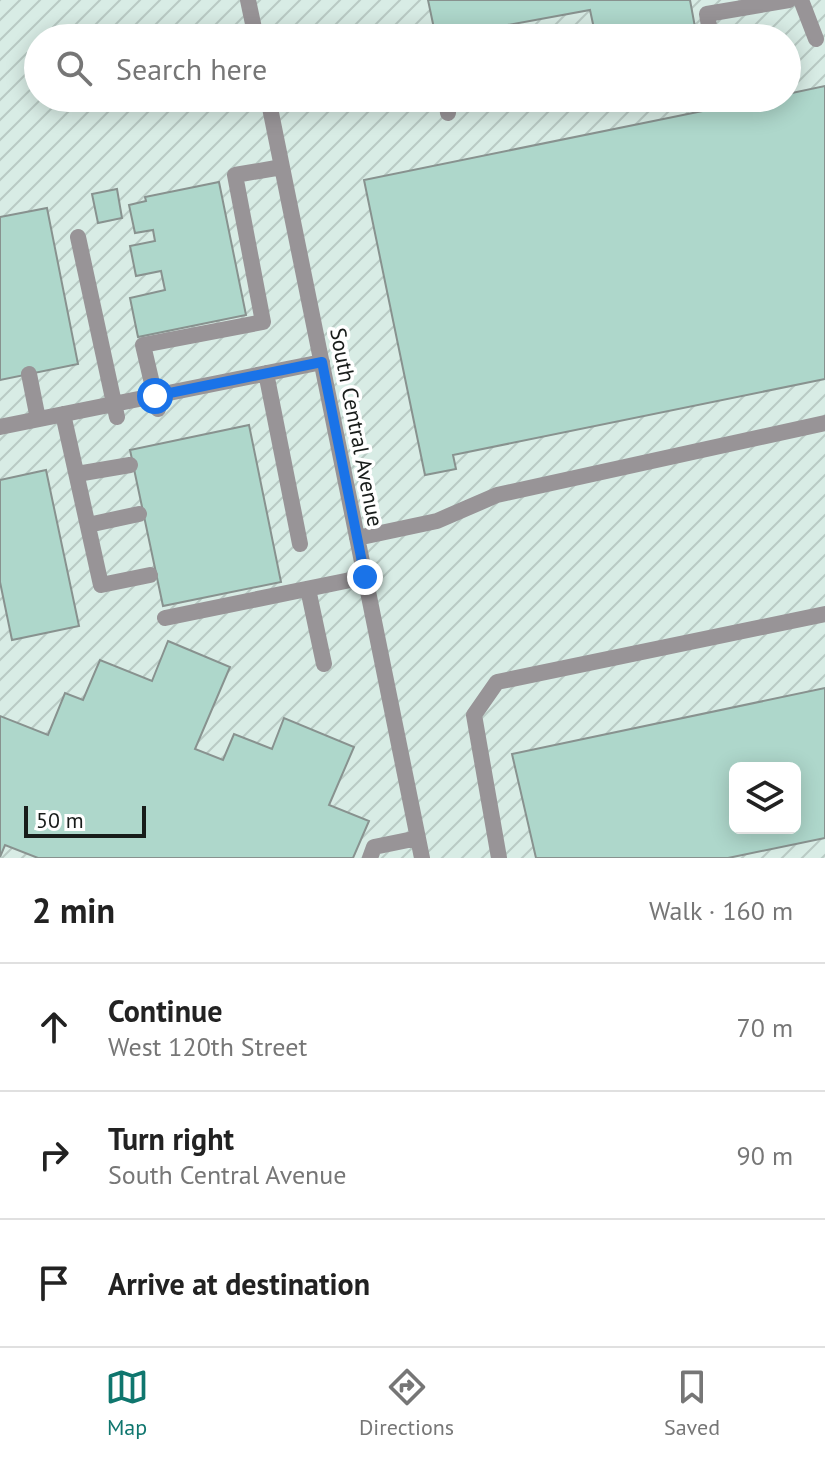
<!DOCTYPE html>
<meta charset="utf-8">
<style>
body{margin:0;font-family:"PT Sans",sans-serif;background:#f6f6f6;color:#222}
.controls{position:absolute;right:24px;bottom:24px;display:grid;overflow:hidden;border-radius:12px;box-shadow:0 4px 20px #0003}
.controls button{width:72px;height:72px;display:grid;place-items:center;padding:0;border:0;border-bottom:2px solid #e0e0e0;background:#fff;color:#222;font:40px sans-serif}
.scale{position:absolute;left:24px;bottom:20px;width:122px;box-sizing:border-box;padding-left:8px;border:4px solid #181c1a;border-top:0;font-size:22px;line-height:28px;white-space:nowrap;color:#181c1a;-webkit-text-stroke:6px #fff;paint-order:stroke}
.stop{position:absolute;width:24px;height:24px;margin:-18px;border:6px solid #1a73e8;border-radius:50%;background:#fff}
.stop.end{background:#1a73e8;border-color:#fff;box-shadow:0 2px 8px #0008}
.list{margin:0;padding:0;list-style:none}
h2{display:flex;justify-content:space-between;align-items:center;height:104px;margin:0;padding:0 32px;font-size:34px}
h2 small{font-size:26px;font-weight:400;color:#767676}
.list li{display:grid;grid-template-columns:52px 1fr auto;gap:24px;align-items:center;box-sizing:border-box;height:128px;padding:0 32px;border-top:2px solid #e0e0e0}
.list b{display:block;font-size:30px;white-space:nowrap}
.list p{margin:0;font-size:26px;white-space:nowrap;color:#767676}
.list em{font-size:26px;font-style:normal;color:#767676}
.icon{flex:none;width:44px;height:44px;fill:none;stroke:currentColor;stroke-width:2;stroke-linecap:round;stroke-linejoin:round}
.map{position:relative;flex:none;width:825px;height:858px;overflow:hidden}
.search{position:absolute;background:#fff;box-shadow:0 4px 20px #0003;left:24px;right:24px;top:24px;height:88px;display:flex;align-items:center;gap:20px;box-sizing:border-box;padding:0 28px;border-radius:44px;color:#767676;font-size:30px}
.sheet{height:488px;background:#fff}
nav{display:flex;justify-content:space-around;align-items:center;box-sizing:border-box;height:112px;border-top:2px solid #e0e0e0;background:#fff;font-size:22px;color:#767676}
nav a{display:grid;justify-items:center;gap:4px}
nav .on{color:#0f766e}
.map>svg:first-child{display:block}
.industrial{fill:url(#industrial-furrows);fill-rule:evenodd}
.building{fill:#aed7cb;stroke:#88928f;stroke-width:2;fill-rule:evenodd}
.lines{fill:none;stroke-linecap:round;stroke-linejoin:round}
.minor{stroke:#989497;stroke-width:16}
.route{stroke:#1a73e8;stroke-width:10}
.labels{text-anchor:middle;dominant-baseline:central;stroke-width:7;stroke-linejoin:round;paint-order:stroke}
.street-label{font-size:22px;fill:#181c1a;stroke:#fff}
</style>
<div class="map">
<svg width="825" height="858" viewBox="0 0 825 858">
<defs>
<pattern id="industrial-furrows" width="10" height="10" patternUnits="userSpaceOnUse" patternTransform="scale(2)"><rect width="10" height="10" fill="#d8ece5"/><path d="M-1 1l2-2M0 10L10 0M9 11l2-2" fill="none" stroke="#b9cac4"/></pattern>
</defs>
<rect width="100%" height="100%" fill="#e9f4f1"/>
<path class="industrial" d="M0,0H825V858H0ZM38,38H787V98H38ZM735,768H795V828H735Z"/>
<path class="building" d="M428,0H690L697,38H596L590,10L436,38Z
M825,86V379L453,455L456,469L425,475L364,180L766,98H787V94Z
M219,182L246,315L138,337L130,298L165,290L161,271L136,276L130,246L155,241L153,230L135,233L129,205L146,201L145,197Z
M117,189L122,218L98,223L92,194Z
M47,208L78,364L0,380V217Z
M249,425L281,582L163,606L130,450Z
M46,470L79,626L12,640L0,582V480Z
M168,641L230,667L195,749L223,760L234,734L272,749L284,718L354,747L329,805L369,821L353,858H38L5,845L0,857V716L48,735L65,693L83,700L100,660L152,681Z
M825,688V838L728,858H536L512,754ZM735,768H795V828H735Z"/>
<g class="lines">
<path class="minor" d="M248,0L256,38
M801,0L816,39
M711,38L707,14L789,0
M268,98L422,858
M446,98L448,113
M78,237L117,417
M266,373L300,544
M29,374L38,419
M158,409L143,345L263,322L235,175L282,167
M63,414L101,585L150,575
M0,427L322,362
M77,474L130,465
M88,525L139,514
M357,538L437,521L497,495L825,423
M308,589L324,664
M165,618L365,577
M370,858L374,847L418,838
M499,858L474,715L497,682L825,614"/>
</g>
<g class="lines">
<path class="route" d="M155,396L322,362L365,577"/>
</g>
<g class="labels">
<g class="street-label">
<text transform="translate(357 427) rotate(79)">South Central Avenue</text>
</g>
</g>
</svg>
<div class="controls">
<button><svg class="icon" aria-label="layers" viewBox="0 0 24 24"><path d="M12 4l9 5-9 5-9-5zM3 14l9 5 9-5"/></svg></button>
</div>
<div class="scale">50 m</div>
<div class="stop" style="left:155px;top:396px"></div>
<div class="stop end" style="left:365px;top:577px"></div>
<div class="search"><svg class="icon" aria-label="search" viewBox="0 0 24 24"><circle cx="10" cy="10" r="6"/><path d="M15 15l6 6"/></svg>Search here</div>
</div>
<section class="sheet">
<h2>2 min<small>Walk · 160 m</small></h2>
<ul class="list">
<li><svg class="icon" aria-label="ahead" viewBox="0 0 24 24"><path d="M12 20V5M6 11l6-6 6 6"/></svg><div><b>Continue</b><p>West 120th Street</p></div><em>70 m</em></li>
<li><svg class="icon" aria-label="right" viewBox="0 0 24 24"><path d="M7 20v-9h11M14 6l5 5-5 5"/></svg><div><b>Turn right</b><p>South Central Avenue</p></div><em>90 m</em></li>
<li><svg class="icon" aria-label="arrive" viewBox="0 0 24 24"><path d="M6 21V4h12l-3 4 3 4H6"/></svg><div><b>Arrive at destination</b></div></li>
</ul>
</section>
<nav>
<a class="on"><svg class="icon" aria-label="map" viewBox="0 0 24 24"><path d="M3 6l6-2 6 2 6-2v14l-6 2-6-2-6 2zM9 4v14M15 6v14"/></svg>Map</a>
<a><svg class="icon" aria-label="directions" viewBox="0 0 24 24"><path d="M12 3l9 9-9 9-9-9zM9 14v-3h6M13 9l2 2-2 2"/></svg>Directions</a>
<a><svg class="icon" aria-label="saved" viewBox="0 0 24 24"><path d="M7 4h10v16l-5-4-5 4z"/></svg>Saved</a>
</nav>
